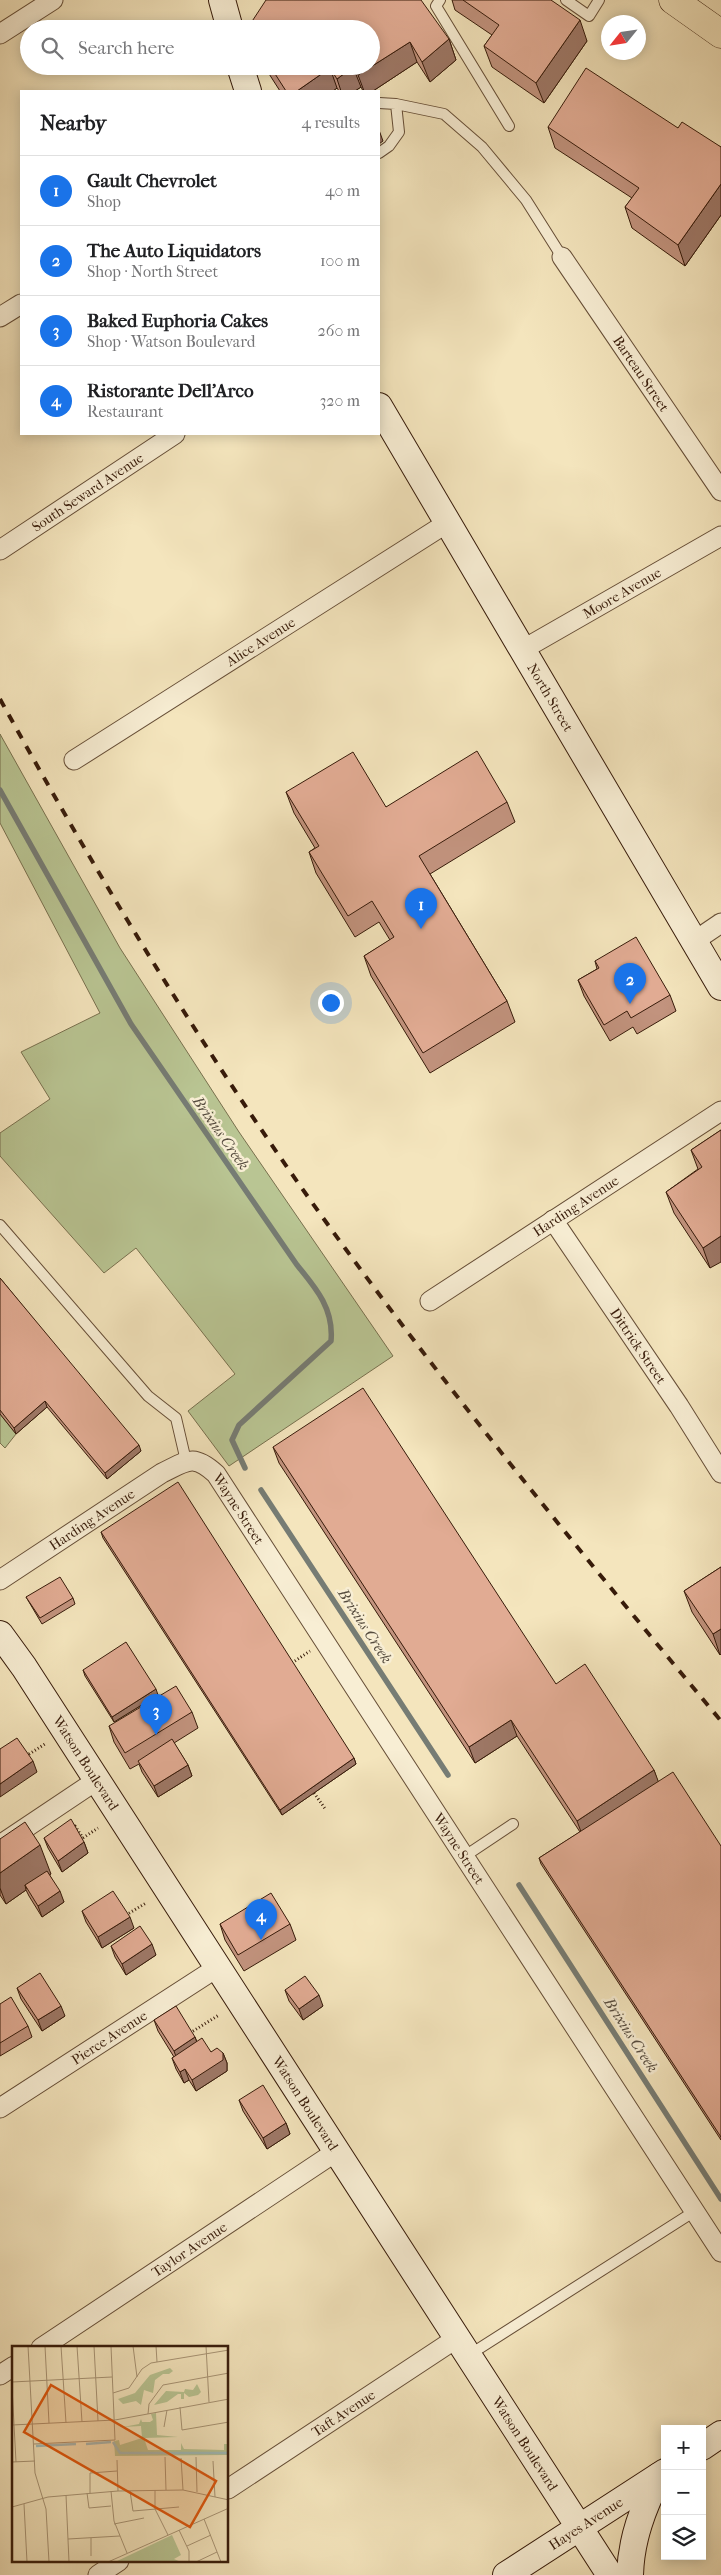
<!DOCTYPE html>
<meta charset="utf-8">
<style>
body{margin:0;font-family:"IM FELL French Canon",serif;background:#f2f2f2;color:#202124}
.controls{position:absolute;right:15px;bottom:15px;display:grid;overflow:hidden;border-radius:0px;box-shadow:0 2px 12px #0003}
.controls button{width:45px;height:45px;display:grid;place-items:center;padding:0;border:0;border-bottom:1px solid #e0e0e0;background:#fff;color:#202124;font:25px sans-serif}
.compass{position:absolute;left:601px;top:15px;width:45px;height:45px;border-radius:50%;background:#fff;box-shadow:0 2px 12px #0003;rotate:240deg}
.you{position:absolute;left:330px;top:1002px;width:18px;height:18px;margin:-12px;border:4px solid #fff;border-radius:50%;background:#1a73e8;box-shadow:0 0 0 8px #1a73e833}
.badge{display:grid;place-items:center;width:32px;height:32px;border-radius:50%;background:#1a73e8;color:#fff;font-size:16px;font-weight:700}
.pin{position:absolute;translate:-50% -41px;filter:drop-shadow(0 1px 2px #0008)}
.pin::after{content:'';position:absolute;top:26px;width:18px;height:15px;background:inherit;clip-path:polygon(0 0,100% 0,50% 100%)}
.list{margin:0;padding:0;list-style:none}
h2{display:flex;justify-content:space-between;align-items:center;height:65px;margin:0;padding:0 20px;font-size:21px}
h2 small{font-size:16px;font-weight:400;color:#757577}
.list li{display:grid;grid-template-columns:32px 1fr auto;gap:15px;align-items:center;box-sizing:border-box;height:70px;padding:0 20px;border-top:1px solid #e0e0e0}
.list b{display:block;font-size:19px;white-space:nowrap}
.list p{margin:0;font-size:16px;white-space:nowrap;color:#757577}
.list em{font-size:16px;font-style:normal;color:#757577}
.icon{flex:none;width:28px;height:28px;fill:none;stroke:currentColor;stroke-width:2;stroke-linecap:round;stroke-linejoin:round}
.map{position:relative;flex:none;width:721px;height:2575px;overflow:hidden}
.search{position:absolute;background:#fff;box-shadow:0 2px 12px #0003;left:20px;top:20px;width:360px;height:55px;display:flex;align-items:center;gap:12px;box-sizing:border-box;padding:0 18px;border-radius:28px;color:#757577;font-size:19px}
.panel{position:absolute;background:#fff;box-shadow:0 2px 12px #0003;left:20px;top:90px;width:360px;height:345px;border-radius:0px}
.map>svg:first-child{display:block}
.green{fill:#b9c593;stroke:#78704e}
.lines{fill:none;stroke-linecap:round;stroke-linejoin:round}
.stream{stroke:#767c74;stroke-width:5.5}
.lane-casing{stroke:#664e37;stroke-width:12}
.street-casing{stroke:#664e37;stroke-width:21}
.secondary-casing{stroke:#371b0a;stroke-width:28}
.primary-casing{stroke:#371b0a;stroke-width:29}
.path{stroke:#371b0a;stroke-width:3;stroke-dasharray:1 2.5;stroke-linecap:butt}
.lane{stroke:#f8eed4;stroke-width:10}
.street{stroke:#f8eed4;stroke-width:19}
.secondary{stroke:#f8eed4;stroke-width:26}
.primary{stroke:#f4e5bd;stroke-width:28}
.rail{stroke:#371b0a;stroke-width:4;stroke-dasharray:9 9;stroke-linecap:butt}
.wall{fill:#c2937e;stroke:#371b0a}
.shaded-wall{fill:#9e7867;stroke:#371b0a}
.building{fill:#e1ab93;stroke:#371b0a}
.labels{text-anchor:middle;dominant-baseline:central;stroke-width:5;stroke-linejoin:round;paint-order:stroke}
.street-label{font-size:14px;fill:#371b0a;stroke:#f8eed4}
.water-label{font-size:15px;font-style:italic;fill:#564c3f;stroke:#f8eed4}
.inset-river{fill:none;stroke:#a0bdbb;stroke-width:2.5}
.inset-road{fill:none;stroke:#a89475;stroke-width:1}
.view{fill:#df560c;fill-opacity:0.15;stroke:#df560c;stroke-width:2.5}
.inset-edge{fill:none;stroke:#371b0a;stroke-width:2.5}
</style>
<div class="map">
<svg width="721" height="2575" viewBox="0 0 721 2575">
<rect width="100%" height="100%" fill="#f4e5bd"/>
<filter id="stains"><feTurbulence type="fractalNoise" baseFrequency=".004" numOctaves="4"/><feColorMatrix values="0 0 0 0 .2 0 0 0 0 .09 0 0 0 0 .02 0 0 0 .5 -.17"/></filter>
<radialGradient id="worn" r=".72"><stop offset=".6" stop-color="#630" stop-opacity="0"/><stop offset="1" stop-color="#630" stop-opacity=".3"/></radialGradient>
<path class="green" d="M0,734L120,948L239,1132L393,1356L229,1466L188,1411L235,1374L136,1248L104,1273L0,1156V1133L50,1099L21,1052L100,1013L0,823Z
M0,1414L16,1434L5,1448L0,1443Z"/>
<g class="lines">
<path class="stream" d="M0,790L131,1024L297,1265C316,1288 334,1309 331,1341L239,1425L232,1440L245,1468
M261,1490L448,1775
M519,1885L721,2199"/>
<defs>
<path id="lane" d="M440,0L436,6L509,126
M566,0L589,16L599,0
M379,103L396,104L444,114L482,147L526,200L562,257
M379,153L389,146L399,132L396,104
M0,1225L148,1396L176,1418L186,1461
M465,1856L513,1824
M469,2355L695,2211"/>
<g id="street">
<path d="M0,34L53,0"/>
<path id="s1" d="M562,257L721,491"/>
<path d="M0,317L21,304"/>
<path id="s2" d="M0,550L175,434"/>
<path id="s3" d="M522,650L721,536"/>
<path id="s4" d="M74,760L447,523"/>
<path d="M693,942L721,923"/>
<path id="s5" d="M553,1220L679,1406L721,1473"/>
<path id="s6" d="M430,1301L721,1111"/>
<path id="s7" d="M0,1580L162,1473C187,1461 193,1453 216,1474L721,2252"/>
<path d="M0,1845L97,1780"/>
<path id="s8" d="M0,2108L218,1967"/>
<path id="s9" d="M41,2348L337,2151"/>
<path d="M0,2375L14,2366"/>
<path id="s10" d="M228,2489L457,2338"/>
<path d="M98,2575L119,2561"/>
</g>
<g id="secondary">
<path d="M222,0L230,29"/>
<path d="M240,66L248,91"/>
<path id="s11" d="M379,406L721,987"/>
<path id="s12" d="M0,1634L24,1667L610,2575"/>
<path d="M702,2447L721,2434"/>
<path id="s13" d="M506,2575L665,2472"/>
<path d="M630,2575C631,2539 643,2508 659,2476"/>
</g>
<path id="primary" d="M673,0L721,34"/>
</defs>
<use href="#lane" class="lane-casing"/>
<use href="#street" class="street-casing"/>
<use href="#secondary" class="secondary-casing"/>
<use href="#primary" class="primary-casing"/>
<path class="path" d="M292,1663L310,1651
M26,1756L45,1744
M314,1793L326,1810
M72,1828L75,1826L83,1838
M83,1838L98,1828
M126,1915L146,1903
M190,2033L219,2015"/>
<use href="#lane" class="lane"/>
<use href="#street" class="street"/>
<use href="#secondary" class="secondary"/>
<use href="#primary" class="primary"/>
<path class="rail" d="M0,699C92,866 191,1031 301,1187C432,1372 576,1547 721,1721"/>
</g>
<path class="wall" d="M452,0H551L587,41L544,103L492,67L484,46L492,35L455,10Z
M371,29L449,39L456,60L430,82L417,62L373,91H363L361,87L355,91H339L337,88L333,91H280L264,66H371Z
M548,127L678,128L721,147V215L685,266L632,228L625,207L632,198L555,148Z
M286,792L386,807L507,802L515,822L430,874L507,1001L515,1022L430,1073L371,976L364,956L390,940L379,922L355,937L316,873L309,852L315,848L294,813Z
M595,961L670,995L676,1011L637,1034L633,1027L610,1041L584,996L578,980L597,969Z
M721,1130L710,1268L674,1213L666,1192L698,1169L691,1150Z
M0,1278L141,1451L107,1479L47,1407L16,1434L0,1414Z
M273,1447L556,1684L654,1770L658,1782L721,1846V2140L541,1864L539,1858L580,1832L517,1736L475,1763L279,1463Z
M101,1532L354,1758L356,1764L282,1815L103,1538Z
M721,1567V1654L720,1655L692,1612L684,1591Z
M26,1597L73,1598L75,1604L42,1624L29,1602Z
M83,1670L158,1695L114,1722L85,1676Z
M192,1712L198,1728L174,1743L188,1765L192,1776L158,1797L142,1772L139,1764L130,1769L114,1742L109,1726Z
M44,1838L84,1842L88,1853L62,1872L48,1848Z
M0,1839L51,1874H49L64,1902L42,1917L29,1896L26,1890L6,1904L0,1895Z
M82,1911L134,1928L102,1948L86,1922Z
M220,1924H290L296,1940L244,1971L225,1940Z
M111,1946L156,1955L126,1975L115,1957Z
M17,1988L65,2016L42,2031L21,1999Z
M285,1990L323,2006L303,2020L289,2001Z
M0,2004L28,2026L32,2037L0,2056Z
M154,2020L195,2037L197,2042L211,2052L223,2053L227,2063V2071L196,2091L189,2080L184,2083L176,2069L172,2058L174,2057L158,2031Z
M239,2100L286,2123L290,2134L267,2149L243,2111Z"/>
<path class="shaded-wall" d="M580,20L587,41L544,103L536,83Z
M449,39L456,60L430,82L422,62Z
M410,42L417,62L373,91H364L358,75Z
M353,67L361,87L355,91H341L337,79Z
M330,68L337,88L333,91H297Z
M379,130L383,141L379,144Z
M721,184V215L685,266L678,245Z
M721,1236V1262L710,1268L703,1248Z
M45,1401L47,1407L16,1434L14,1428Z
M139,1445L141,1451L107,1479L105,1473Z
M721,1629V1654L720,1655L713,1634Z
M156,1689L158,1695L114,1722L112,1717Z
M511,1720L517,1736L475,1763L469,1747Z
M354,1758L356,1764L282,1815L280,1810Z
M33,1761L37,1772L0,1797V1784Z
M188,1765L192,1776L158,1797L154,1786Z
M654,1770L660,1786L583,1837L577,1821Z
M84,1842L88,1853L62,1872L58,1861Z
M40,1845L51,1874L27,1889L25,1885L26,1890L6,1904L0,1888V1873Z
M60,1891L64,1902L42,1917L38,1906Z
M130,1917L134,1928L102,1948L98,1937Z
M152,1944L156,1955L126,1975L122,1964Z
M319,1995L323,2006L303,2020L299,2009Z
M61,2006L65,2016L42,2031L38,2020Z
M195,2037L199,2048L178,2062L174,2051Z
M223,2053L227,2063V2071L196,2091L192,2080Z
M185,2069L189,2080L184,2083L180,2072Z
M286,2123L290,2134L267,2149L263,2138Z"/>
<path class="building" d="M266,0H421L449,39L422,62L410,42L358,75L353,67L337,79L330,68L297,91H286L270,66H371V29H247Z
M463,0H551L580,20L536,83L484,46L499,25Z
M586,68L678,128L682,122L721,147V184L678,245L625,207L639,188L548,127Z
M477,751L507,802L419,856L507,1001L423,1053L364,956L394,937L372,901L348,916L309,852L319,846L286,792L353,752L386,807Z
M636,937L670,995L631,1018L627,1011L604,1025L578,980L599,968L595,961Z
M721,1130V1236L703,1248L666,1192L702,1167L691,1150Z
M0,1278L139,1445L105,1473L45,1401L14,1428L0,1410Z
M363,1388L556,1684L585,1664L654,1770L577,1821L511,1720L469,1747L273,1447Z
M178,1482L354,1758L280,1810L101,1532Z
M721,1567V1629L713,1634L684,1591Z
M60,1577L73,1598L40,1618L26,1597Z
M126,1642L156,1689L112,1717L83,1670Z
M176,1686L192,1712L125,1753L109,1726Z
M17,1738L33,1761L0,1784V1749Z
M172,1739L188,1765L154,1786L138,1761Z
M673,1772L721,1846V2137L539,1858Z
M71,1819L84,1842L58,1861L44,1838Z
M25,1822L40,1845L0,1873V1839Z
M47,1871L60,1891L38,1906L25,1885Z
M113,1891L130,1917L98,1937L82,1911Z
M271,1893L290,1924L238,1955L220,1924Z
M140,1926L152,1944L122,1964L111,1946Z
M40,1973L61,2006L38,2020L17,1988Z
M305,1976L319,1995L299,2009L285,1990Z
M11,1997L28,2026L0,2043V2004Z
M176,2006L195,2037L174,2051L154,2020Z
M202,2038L211,2052L217,2048L223,2053V2060L192,2080L185,2069L180,2072L172,2058Z
M263,2085L286,2123L263,2138L239,2100Z"/>
<g class="labels">
<g class="street-label">
<text stroke="none"><textPath href="#s1" startOffset="141">Barteau Street</textPath></text>
<text stroke="none"><textPath href="#s2" startOffset="105">South Seward Avenue</textPath></text>
<text stroke="none"><textPath href="#s3" startOffset="115">Moore Avenue</textPath></text>
<text stroke="none"><textPath href="#s4" startOffset="221">Alice Avenue</textPath></text>
<text stroke="none"><textPath href="#s11" startOffset="338">North Street</textPath></text>
<text stroke="none"><textPath href="#s6" startOffset="174">Harding Avenue</textPath></text>
<text stroke="none"><textPath href="#s5" startOffset="152">Dittrick Street</textPath></text>
<text stroke="none"><textPath href="#s7" startOffset="296">Wayne Street</textPath></text>
<text stroke="none"><textPath href="#s7" startOffset="110">Harding Avenue</textPath></text>
<text stroke="none"><textPath href="#s12" startOffset="155">Watson Boulevard</textPath></text>
<text stroke="none"><textPath href="#s7" startOffset="701">Wayne Street</textPath></text>
<text stroke="none"><textPath href="#s8" startOffset="130">Pierce Avenue</textPath></text>
<text stroke="none"><textPath href="#s12" startOffset="560">Watson Boulevard</textPath></text>
<text stroke="none"><textPath href="#s9" startOffset="178">Taylor Avenue</textPath></text>
<text stroke="none"><textPath href="#s10" startOffset="138">Taft Avenue</textPath></text>
<text stroke="none"><textPath href="#s12" startOffset="965">Watson Boulevard</textPath></text>
<text stroke="none"><textPath href="#s13" startOffset="95">Hayes Avenue</textPath></text>
</g>
<g class="water-label">
<text transform="translate(221 1133) rotate(55)">Brixius Creek</text>
<text transform="translate(365 1626) rotate(57)">Brixius Creek</text>
<text transform="translate(631 2035) rotate(57)">Brixius Creek</text>
</g>
</g>
<g transform="translate(12 2346)">
<rect width="216" height="216" fill="#f4e5bd"/>
<path d="M158,22L161,25L157,28H151L143,34L141,47L132,44L129,59L124,55L111,58L106,53L123,47L138,29ZM185,38L189,46L186,49L177,51L172,47V53H169V48H166L155,56L142,59L154,45L172,46L173,43L181,44ZM144,67L145,89L166,91L132,92L136,104H169V97L172,103L212,104V98H216V109L103,110L102,95L107,94L108,99L130,92L129,80L111,81L127,78L129,73L130,76H138L141,74L139,68ZM160,189L169,209L162,213L169,216H103Z" fill="#b9c593"/>
<path class="inset-river" d="M101,96L108,107H217M74,98L99,96M24,100L64,98"/>
<path class="inset-road" d="M16,0L23,127L34,163L37,216M33,0L37,77M49,0L54,77M65,0L70,76M82,0L86,75M121,0L125,31M144,0L145,16M194,0L197,56M0,36L100,31M0,41L4,116M101,47L117,42L130,23L139,17L217,4M168,61L170,84L217,76M136,68L137,58L151,39L217,27M0,79L103,74L217,53M152,81L155,64M22,98L103,94L99,0M153,111L154,144M184,111L185,146M169,112L171,144M105,114L106,145M201,115L203,151M0,116L23,115M143,144V163L156,189M99,145L102,175L115,207M118,145L121,165L167,161M75,147L77,162L99,160M78,147V127L105,125M54,149L57,216M12,158L15,216M0,161L36,151L106,145L171,144L217,154M192,173L209,216M102,178L132,172M167,184L177,205V216M79,192V210M56,193L108,190M175,200L199,189M96,216L217,162M184,216L205,206"/>
<path class="view" d="M39,39L204,135L178,181L12,86Z"/>
<rect width="216" height="216" class="inset-edge"/>
</g>
<rect width="100%" height="100%" filter="url(#stains)"/>
<rect width="100%" height="100%" fill="url(#worn)"/>
</svg>
<div class="controls">
<button>+</button>
<button>−</button>
<button><svg class="icon" aria-label="layers" viewBox="0 0 24 24"><path d="M12 4l9 5-9 5-9-5zM3 14l9 5 9-5"/></svg></button>
</div>
<svg class="compass" viewBox="-18 -18 36 36"><path d="M0-13l5 13h-10z" fill="#e53935"/><path d="M0 13l5-13h-10z" fill="#757577"/></svg>
<div class="you"></div>
<div class="pin badge" style="left:421px;top:929px">1</div>
<div class="pin badge" style="left:630px;top:1004px">2</div>
<div class="pin badge" style="left:156px;top:1735px">3</div>
<div class="pin badge" style="left:261px;top:1940px">4</div>
<div class="search"><svg class="icon" aria-label="search" viewBox="0 0 24 24"><circle cx="10" cy="10" r="6"/><path d="M15 15l6 6"/></svg>Search here</div>
<section class="panel">
<h2>Nearby<small>4 results</small></h2>
<ul class="list">
<li><span class="badge">1</span><div><b>Gault Chevrolet</b><p>Shop</p></div><em>40 m</em></li>
<li><span class="badge">2</span><div><b>The Auto Liquidators</b><p>Shop · North Street</p></div><em>100 m</em></li>
<li><span class="badge">3</span><div><b>Baked Euphoria Cakes</b><p>Shop · Watson Boulevard</p></div><em>260 m</em></li>
<li><span class="badge">4</span><div><b>Ristorante Dell’Arco</b><p>Restaurant</p></div><em>320 m</em></li>
</ul>
</section>
</div>
